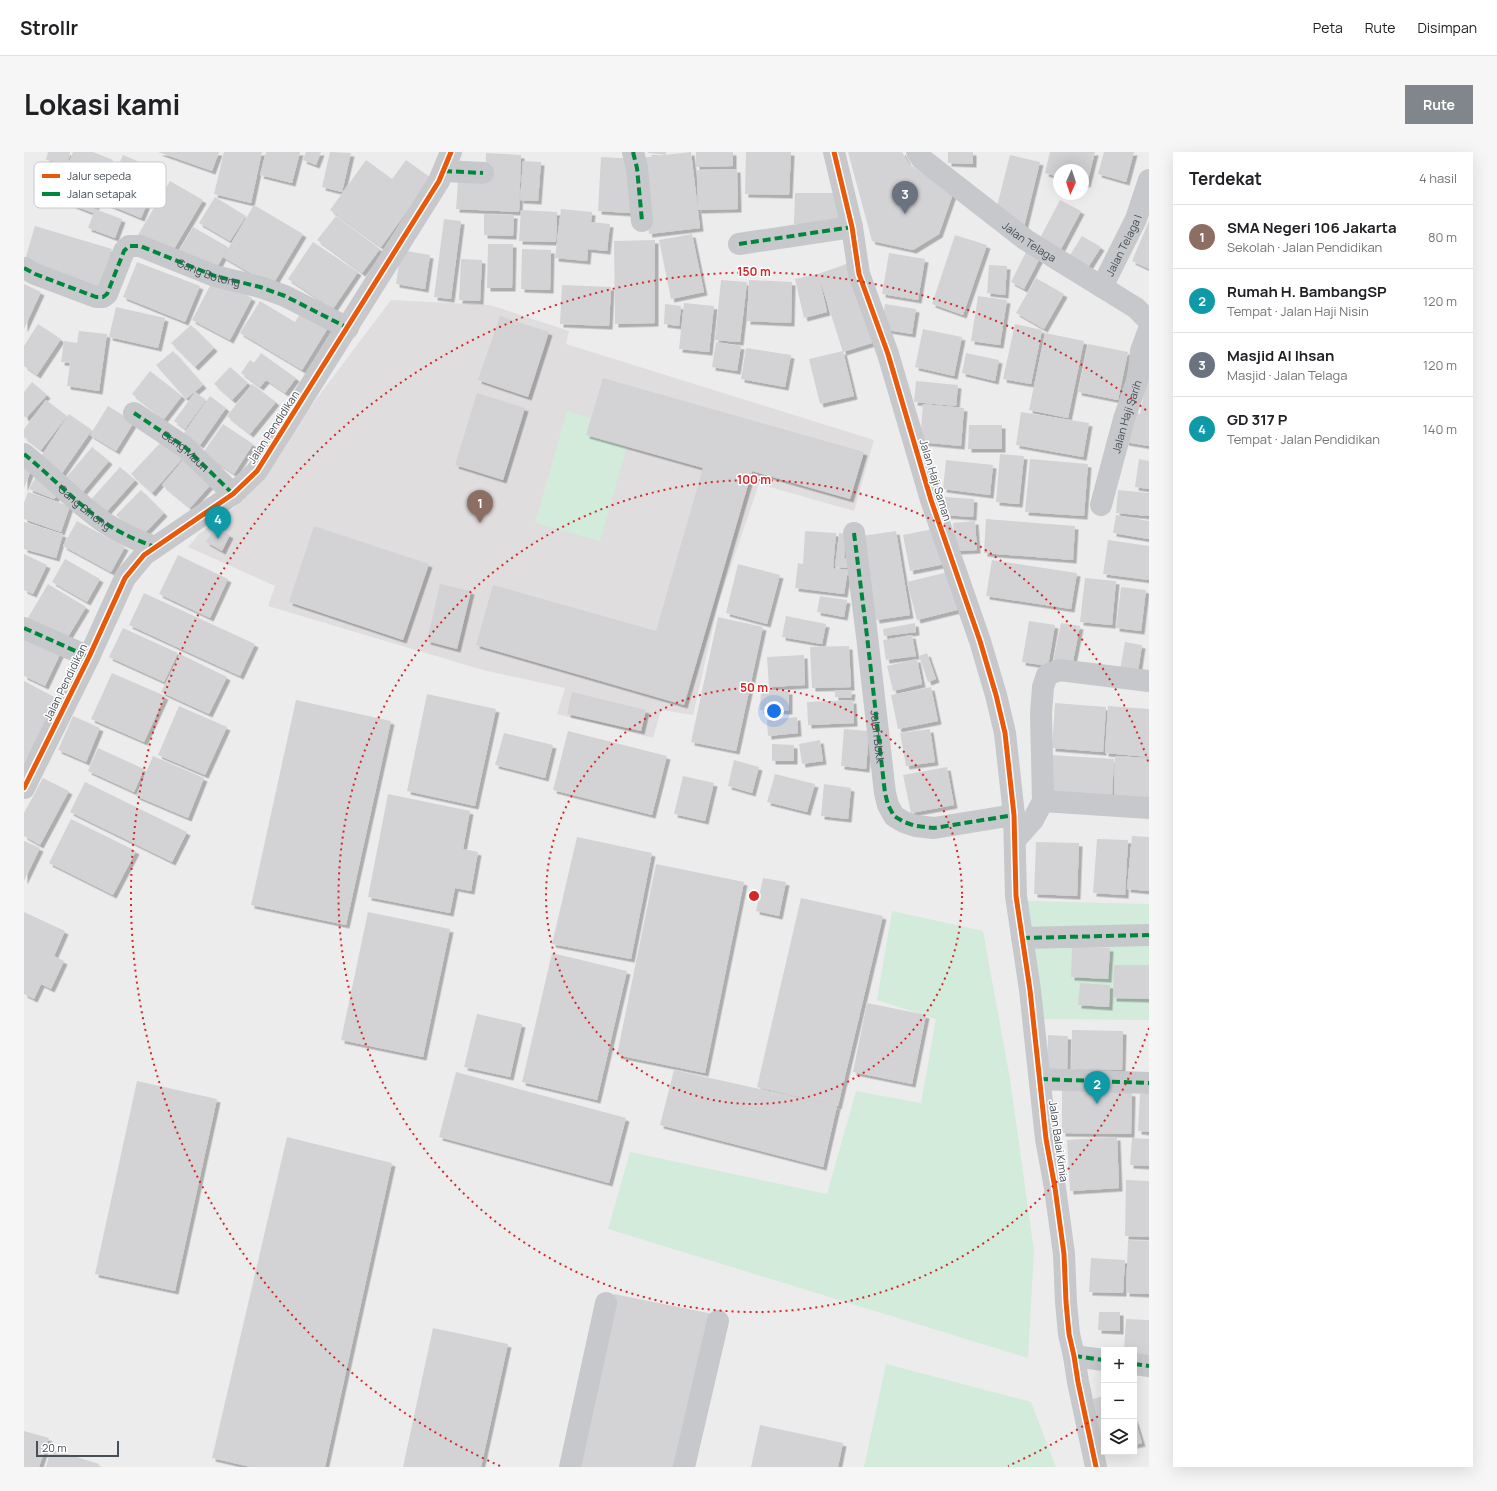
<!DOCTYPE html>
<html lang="id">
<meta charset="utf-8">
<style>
body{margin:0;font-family:Manrope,sans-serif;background:#f6f6f6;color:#202124}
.controls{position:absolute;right:12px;bottom:12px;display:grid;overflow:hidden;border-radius:0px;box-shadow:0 4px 16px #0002}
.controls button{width:36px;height:36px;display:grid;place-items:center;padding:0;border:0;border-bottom:1px solid #e0e0e0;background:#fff;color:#202124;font:20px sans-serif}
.compass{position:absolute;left:1029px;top:12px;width:36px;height:36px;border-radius:50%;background:#fff;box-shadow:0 4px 16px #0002;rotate:183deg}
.scale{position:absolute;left:12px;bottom:10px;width:83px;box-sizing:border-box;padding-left:4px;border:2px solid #454f57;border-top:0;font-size:11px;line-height:14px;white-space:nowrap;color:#454f57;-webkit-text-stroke:3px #fff;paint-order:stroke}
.you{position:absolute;left:750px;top:559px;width:14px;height:14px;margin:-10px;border:3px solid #fff;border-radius:50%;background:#1a73e8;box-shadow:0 0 0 6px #1a73e833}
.badge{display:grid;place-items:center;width:26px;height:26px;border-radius:50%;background:#80868b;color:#fff;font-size:13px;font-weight:700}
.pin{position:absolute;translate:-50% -33px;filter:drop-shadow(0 1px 2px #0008)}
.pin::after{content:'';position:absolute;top:21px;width:14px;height:12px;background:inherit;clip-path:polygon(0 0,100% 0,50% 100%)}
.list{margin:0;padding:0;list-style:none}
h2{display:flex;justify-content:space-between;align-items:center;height:52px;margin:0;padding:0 16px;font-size:17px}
h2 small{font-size:13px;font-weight:400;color:#757577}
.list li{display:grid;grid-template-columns:26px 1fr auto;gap:12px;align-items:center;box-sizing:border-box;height:64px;padding:0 16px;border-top:1px solid #e0e0e0}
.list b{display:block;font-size:15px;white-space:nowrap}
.list p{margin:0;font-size:13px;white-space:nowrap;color:#757577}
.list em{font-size:13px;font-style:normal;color:#757577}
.icon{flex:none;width:22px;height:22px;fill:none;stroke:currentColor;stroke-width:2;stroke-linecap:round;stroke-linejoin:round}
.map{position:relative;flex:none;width:1125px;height:1315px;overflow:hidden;border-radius:0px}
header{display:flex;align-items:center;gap:24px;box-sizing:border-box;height:56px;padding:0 20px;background:#fff;border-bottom:1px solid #e0e0e0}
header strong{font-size:19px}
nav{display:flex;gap:22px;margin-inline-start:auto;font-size:14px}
.intro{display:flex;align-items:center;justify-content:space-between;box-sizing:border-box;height:96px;padding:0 24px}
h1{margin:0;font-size:28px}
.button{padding:10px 18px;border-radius:0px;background:#80868b;color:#fff;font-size:14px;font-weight:700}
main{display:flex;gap:24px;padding:0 24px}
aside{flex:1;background:#fff;border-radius:0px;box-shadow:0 4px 16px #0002}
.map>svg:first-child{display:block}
.education{fill:#dfdddd}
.green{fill:#d2ebda}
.building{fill:#d3d3d5;filter:url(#shadow)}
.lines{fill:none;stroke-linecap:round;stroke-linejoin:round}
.minor{stroke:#c6c8cb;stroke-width:22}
.quiet{stroke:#00873e;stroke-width:4;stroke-dasharray:8 4;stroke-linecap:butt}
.cycleway-casing{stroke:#fff;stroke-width:8}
.cycleway{stroke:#e8590c;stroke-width:5}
.ring{fill:none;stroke:#d62828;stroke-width:2;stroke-dasharray:2 4}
.labels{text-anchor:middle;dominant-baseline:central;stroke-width:3;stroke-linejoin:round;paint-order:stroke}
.street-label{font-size:11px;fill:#454f57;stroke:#fff}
.key{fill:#fff;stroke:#c7cacd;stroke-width:1}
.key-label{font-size:11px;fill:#454f57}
.centre{fill:#d62828;stroke:#fff;stroke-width:2}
.ring-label{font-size:12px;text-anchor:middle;font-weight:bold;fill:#d62828;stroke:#fff;stroke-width:3;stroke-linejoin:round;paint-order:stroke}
</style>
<header>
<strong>Strollr</strong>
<nav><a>Peta</a><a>Rute</a><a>Disimpan</a></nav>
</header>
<div class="intro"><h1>Lokasi kami</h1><a class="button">Rute</a></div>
<main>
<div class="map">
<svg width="1125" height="1315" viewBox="0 0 1125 1315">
<defs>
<filter id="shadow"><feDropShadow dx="3.5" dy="3.5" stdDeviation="0" flood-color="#0004"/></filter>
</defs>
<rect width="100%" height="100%" fill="#edecec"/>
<path class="education" d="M367,148L466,153L545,179L542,192L850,288L830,359L735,332L695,449L669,563L637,558L629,586L533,562L541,536L459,518L244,454L251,434L164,395L175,382L211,355Z"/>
<path class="green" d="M543,259L608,277L576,389L511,371Z
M1003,749L1125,752V868L1019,867Z
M868,759L959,779L986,927L1010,1099L1004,1206L584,1077L606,1000L803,1042L832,939L897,951L912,867L853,848Z
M862,1212L1007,1250L1032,1315H840Z"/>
<path class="building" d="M24,0H46L44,12L22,8Z
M49,0H69L89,8L69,61L31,46Z
M134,0H195L188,19Z
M200,0H238L227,51L190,42Z
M242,0H276L268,31L236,23Z
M282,0H297L292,13L279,8Z
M306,0L327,1L318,40L298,35Z
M624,0H642V3L624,1Z
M667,0L676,76L625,82L616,6Z
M672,0H709V14L672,15Z
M722,0H767L765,43L721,42Z
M824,0H878L885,12L929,42L915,82L889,98L848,89Z
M924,0H949V12L924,11Z
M1026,0H1071L1063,32L1059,31V18H1035V25L1021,21Z
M1080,0H1110L1102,30L1074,22Z
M462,1L497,3L495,60L432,57L434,30L461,32Z
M99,3L137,19L117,66L78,50Z
M986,3L1016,10L1000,75L972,58Z
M577,5L610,7L606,61L574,59Z
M342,8L368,27L382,8L407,26L357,95L306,58Z
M499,9L517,10L514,49L496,48Z
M713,17L714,57L674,58L673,18Z
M146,29L179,48L147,102L114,83Z
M771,41H816V71L770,72Z
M191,45L222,64L206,89L175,71Z
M1036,48L1057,59L1037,97L1016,86Z
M230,53L279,82L248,134L199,105Z
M71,57L98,67L91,86L64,76Z
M537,57L568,60L567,70L586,72L583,99L564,97L563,109L531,106Z
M497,58L533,60L532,90L495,89Z
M460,62L490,63L489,84L460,83Z
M312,64L356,97L338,121L293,88Z
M420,67L437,69L427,147L410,145Z
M1125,69V117L1108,109Z
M11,74L88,97L76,137L0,111Z
M169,75L204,95L189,123L153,102Z
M668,82L680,140L647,147L635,88Z
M931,83L963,93L939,163L908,152Z
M1058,84L1077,95L1065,114L1046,103Z
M631,88V171L591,172L590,89Z
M289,90L334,120L309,157L264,127Z
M464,92H489L488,136H463Z
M498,97L527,98L526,138L497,137Z
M377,98L406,103L401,137L372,132Z
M1003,98L1017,104L1000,137L987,130Z
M865,101L901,107L894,148L858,142Z
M437,107L458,108L456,149L435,148Z
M113,110L176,134L161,170L99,145Z
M825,111L851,190L819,200L795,125L803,160L780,166L771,127L794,122Z
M965,113L983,114L981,143L963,141Z
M190,126L228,146L206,188L168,168Z
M1012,126L1040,142L1020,177L992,161Z
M697,128L723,130L716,190L691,188Z
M725,128L768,130L767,171L723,169Z
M0,132L17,140L0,177Z
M538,133L587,135L585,174L536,172Z
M954,144L983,148L976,193L947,189Z
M236,149L271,170L280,155L307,171L278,218L216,181Z
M660,151L690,154L685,200L655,197Z
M641,152L657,154L655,174L640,172Z
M861,152L892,157L888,182L857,177Z
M92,155L141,166L134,196L85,185Z
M476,164L525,180L504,245L454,228Z
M14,172L37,187L13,223L0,214V194Z
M991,172L1018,178L1007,232L979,227Z
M167,173L190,196L171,215L147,191Z
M899,177L938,185L930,224L891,215Z
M55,179L83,182L75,239L43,234L46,211L37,210L40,189L53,191Z
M1021,181L1060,189L1044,266L1005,258Z
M692,190L717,194L713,219L688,215Z
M1064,192L1104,200L1094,248L1054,240Z
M722,196L767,203L761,235L717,227Z
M149,199L179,233L162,247L132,213Z
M819,199L830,244L796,252L785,207Z
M237,201L272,226L261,241L242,228L236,235L217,221L226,208L230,211Z
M942,201L975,208L971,229L938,221Z
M206,215L224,231L208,248L190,232Z
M126,219L158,244L140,267L108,242Z
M1123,224H1125V294L1101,290L1107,260L1116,262Z
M579,226L840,300L826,347L728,319L660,553L452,493L469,433L632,479L679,316L562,283Z
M892,229L934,233L932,254L890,250Z
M8,230L23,243L2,266L0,264V240Z
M228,232L252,250L226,282L203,264Z
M171,240L182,248L161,277L150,269Z
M453,241L501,256L479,328L431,313Z
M186,244L202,256L176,293L160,281Z
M22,248L43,264L17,298L0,285V277Z
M899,252L940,256L937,294L896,290Z
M84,254L110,270L92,299L66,283Z
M997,260L1065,271L1059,305L992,293Z
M45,262L68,278L36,324L14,309Z
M199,272L229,292L210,322L179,301Z
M945,273H978V297H944Z
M138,289L158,307L128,341L107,322Z
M68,295L85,309L57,342L40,328Z
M976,302L1000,304L995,352L972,350Z
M1006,307L1064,312L1060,364L1001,360Z
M1115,307L1125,309V337L1111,335Z
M159,308L188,331L166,356L138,333Z
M922,308L969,313L966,343L919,337Z
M0,310L9,313L0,336Z
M96,315L111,328L78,365L63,352Z
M15,319L37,340L30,347L5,337Z
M117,338L140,361L116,386L92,363Z
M1094,338L1125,341V364L1092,361Z
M4,340L46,354L37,380L0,367V351Z
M921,345L950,347L949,365L920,363Z
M1092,363L1125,369V387L1089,381Z
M962,367L1051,374L1049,408L960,401Z
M53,369L101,395L87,420L39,394Z
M951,369L953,398L932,399L929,371Z
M0,370L39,382L32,406L0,397Z
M290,374L405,412L379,488L265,450Z
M191,375L206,383L198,399L182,390Z
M914,376L921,412L886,419L879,383Z
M781,379L812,381L809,416L824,418L820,442L771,436L774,411L779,412Z
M872,379L886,463L852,468L838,384Z
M815,381L822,382L820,406L827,407L826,416L811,415Z
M1084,388L1125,394V428L1079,422Z
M0,402L23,413L9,442L0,438Z
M154,403L204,427L186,466L135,442Z
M41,407L76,427L63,450L28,430Z
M968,408L1053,421L1047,457L962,444Z
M714,412L756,423L743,472L702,461Z
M928,419L937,457L893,468L883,430Z
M1061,426L1092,429L1088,473L1056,470Z
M24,432L62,455L39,493L1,471Z
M416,432L447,439L433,497L403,489Z
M1097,435L1122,438L1117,479L1092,476Z
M120,441L231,492L216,524L105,473Z
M796,444L823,448L820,465L793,460Z
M762,464L802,472L798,492L758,485Z
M694,465L739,475L712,599L667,590Z
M1005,469L1031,473L1024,514L998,510Z
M891,471L892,480L860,484L859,477Z
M1037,471L1056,474L1048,514L1029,510Z
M99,476L154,501L140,530L85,505Z
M0,478L39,496L21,534L0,524Z
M888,483L892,504L862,508L859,488Z
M1101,490L1118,493L1113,526L1095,523Z
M825,494L827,535L788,536L786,495Z
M903,501L912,527L904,530L895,504Z
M156,502L203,525L185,562L137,540Z
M780,503L781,533L745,535L743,505Z
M893,507L898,532L869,539L863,514Z
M88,521L141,544L120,590L67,567Z
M0,529L34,547L0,611Z
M907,535L914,569L874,577L867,543Z
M737,538L765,539V559L736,558Z
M811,538L828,539L827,546L811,545Z
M548,540L622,558L617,579L543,562Z
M403,542L472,557L451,654L383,639Z
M272,548L367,569L322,773L227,753Z
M829,548L830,571L784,573L783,550Z
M1031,551L1082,555L1079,600L1028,596Z
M155,554L203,575L181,623L134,603Z
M1084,554L1125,557V605L1081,601Z
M49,564L76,576L62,610L34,598Z
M773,565L774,581L744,584L743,568Z
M820,577L845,579L842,617L817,614Z
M906,577L911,610L882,614L876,581Z
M544,579L643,604L628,663L529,638Z
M480,581L529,593L521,626L471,613Z
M796,588L799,609L778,612L775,592Z
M748,592L770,593V609H748Z
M74,596L120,617L110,640L64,619Z
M1026,603L1090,607L1088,643L1024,640Z
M129,604L180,626L164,666L112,644Z
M1091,604L1125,606V648L1090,646Z
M710,608L735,615L728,641L704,634Z
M923,615L930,653L887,661L879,623Z
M751,622L791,632L783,660L743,650Z
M659,624L690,631L681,669L650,662Z
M19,626L45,639L16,693L0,684V661Z
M61,630L163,680L148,710L46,660Z
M800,632L827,636L824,667L797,664Z
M364,642L446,659L439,697L454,700L447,739L431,736L426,761L344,745Z
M47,667L112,699L89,743L25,711Z
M1108,684L1125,685V739L1103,737Z
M553,685L628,701L607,807L528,792Z
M1073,687L1104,688L1101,743L1069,741Z
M0,689L16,696L0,729Z
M1012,690L1055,691L1053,744L1010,742Z
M632,712L720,730L681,921L593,903Z
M739,726L762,730L755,764L732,759Z
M777,746L859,764L814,954L733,935Z
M0,760L41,779L30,804L40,809L27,837L17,832L10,847L0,842Z
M344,760L426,777L399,905L317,888Z
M1048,794L1086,796L1084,827L1047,825Z
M528,801L603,819L573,948L498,930Z
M1090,813H1125V847L1089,846Z
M1056,831L1086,833L1085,855L1054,853Z
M843,851L902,863L888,932L829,920Z
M453,862L498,872L486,925L440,915Z
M1048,878L1099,879L1098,918L1047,917Z
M1024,883L1044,884L1043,920L1023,919Z
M650,918L813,954L799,1015L636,973Z
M432,920L602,966L585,1031L415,985Z
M113,929L193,947L151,1139L71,1122Z
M1038,932L1108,941L1107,982L1038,981Z
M1116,942H1125V980L1114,979Z
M263,985L368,1011L301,1315H227L188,1306Z
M1093,985L1095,1036L1046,1039L1043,988Z
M1108,986L1125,987V1014L1106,1013Z
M1102,1028L1125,1029V1085L1101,1084Z
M1104,1088L1125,1089V1142L1102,1141Z
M1067,1106L1101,1108L1099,1141L1065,1140Z
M590,1142L689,1162L653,1315H549Z
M1075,1160H1096V1179L1074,1178Z
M1102,1167L1125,1168V1207H1110V1198H1100Z
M409,1176L484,1192L457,1315H379Z
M1080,1244V1300L1065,1248Z
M1110,1265L1118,1291L1110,1293Z
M736,1273L819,1291L814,1315H727Z
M0,1279L25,1286L15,1315H0Z
M27,1297L75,1312L74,1315H22Z"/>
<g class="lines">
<g class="minor">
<path d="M609,0L613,16L618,69"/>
<path d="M810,0L828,75L835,122L864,202L907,348L956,489L972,543L981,581L990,663L992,744L1006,838L1022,987L1031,1036L1040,1102L1042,1150L1045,1182L1050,1204L1054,1230L1072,1315"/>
<path id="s1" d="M893,0L898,7L1002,88L1112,156L1125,169"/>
<path d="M420,19L459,21"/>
<path d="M715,92L828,75"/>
<path id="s2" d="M0,116L11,122L72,145H79L83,142L100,99L105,94H116L191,124L236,135L261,144L324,176"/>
<path id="s3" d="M1078,135L1112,67L1125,28"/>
<path id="s4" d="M110,261L161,295L209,342"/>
<path d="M0,302C26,323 49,348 77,368C93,380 112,388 131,395"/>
<path id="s5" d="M1077,353L1100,267L1114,226L1117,199L1125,177"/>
<path id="s6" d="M830,381L843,484L861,641L864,653L870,664L880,670L892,674L910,676L990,663"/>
<path d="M0,476L65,505"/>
<path d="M0,636L65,505L101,426L120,403L209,342L233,319L415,29L427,0"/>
<path d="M1019,649L1125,656"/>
<path d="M991,688L1009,668L1019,649L1017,562L1019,535L1023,523L1035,518L1125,529"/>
<path d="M998,786L1125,783"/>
<path d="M1016,927L1125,931"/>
<path d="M1050,1204L1080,1208"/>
<path d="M1110,1212L1125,1214"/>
<path d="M546,1315L582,1151"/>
<path d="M660,1315L694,1169"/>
</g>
<g class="quiet">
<path d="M609,0L613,16L618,69"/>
<path d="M420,19L459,21"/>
<path d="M715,92L828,75"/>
<path d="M0,116L11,122L72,145H79L83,142L100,99L105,94H116L191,124L236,135L261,144L324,176"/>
<path d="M110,261L161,295L209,342"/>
<path id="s7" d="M0,302C26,323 49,348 77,368C93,380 112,388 131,395"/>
<path d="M830,381L843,484L861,641L864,653L870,664L880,670L892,674L910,676L990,663L989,660"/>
<path d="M0,476L65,505"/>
<path d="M998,786L1125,783"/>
<path d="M1016,927L1125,931"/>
<path d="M1050,1204L1080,1208"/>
<path d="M1110,1212L1125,1214"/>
</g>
<defs>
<path id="cycleway" d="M810,0L828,75L835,122L864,202L907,348L956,489L972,543L981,581L990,663L992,744L1006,838L1022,987L1031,1036L1040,1102L1042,1150L1045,1182L1050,1204L1054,1230L1072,1315
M0,636L65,505L101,426L120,403L209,342L233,319L415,29L427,0"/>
</defs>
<use href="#cycleway" class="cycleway-casing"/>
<use href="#cycleway" class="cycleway"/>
</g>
<g class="ring">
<circle cx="730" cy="744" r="208"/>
<path d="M1125 876A416 416 0 1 1 1125 612"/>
<path d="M1079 1261A624 624 0 0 1 984 1314M476 1314A624 624 0 1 1 1123 259"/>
</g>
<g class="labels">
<g class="street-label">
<text stroke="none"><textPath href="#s1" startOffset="144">Jalan Telaga</textPath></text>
<text stroke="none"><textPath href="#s3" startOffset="47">Jalan Telaga I</textPath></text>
<text stroke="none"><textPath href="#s2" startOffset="228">Gang Botong</textPath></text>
<text stroke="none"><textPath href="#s5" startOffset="92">Jalan Haji Sarih</textPath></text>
<text transform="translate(249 275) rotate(-57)">Jalan Pendidikan</text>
<text stroke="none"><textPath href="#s4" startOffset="64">Gang Maun</textPath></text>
<text transform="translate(912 328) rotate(73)">Jalan Haji Saman</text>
<text stroke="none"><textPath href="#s7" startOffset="81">Gang Binong</textPath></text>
<text transform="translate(41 530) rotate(-64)">Jalan Pendidikan</text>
<text stroke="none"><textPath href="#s6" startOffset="205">Jalan Bbkk</textPath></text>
<text transform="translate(1035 989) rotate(82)">Jalan Balai Kimia</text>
</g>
</g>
<rect x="10" y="10" width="132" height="46" rx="6" class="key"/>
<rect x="18" y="22" width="18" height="4" fill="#e8590c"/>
<rect x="18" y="40" width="18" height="4" fill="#00873e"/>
<g class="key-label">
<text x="43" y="28">Jalur sepeda</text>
<text x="43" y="46">Jalan setapak</text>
</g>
<circle cx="730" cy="744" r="6" class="centre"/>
<g class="ring-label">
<text x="730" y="124">150 m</text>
<text x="730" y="332">100 m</text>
<text x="730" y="540">50 m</text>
</g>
</svg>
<div class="controls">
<button>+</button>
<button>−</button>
<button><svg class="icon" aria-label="layers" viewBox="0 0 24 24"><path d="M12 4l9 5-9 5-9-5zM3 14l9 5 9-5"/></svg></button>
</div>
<svg class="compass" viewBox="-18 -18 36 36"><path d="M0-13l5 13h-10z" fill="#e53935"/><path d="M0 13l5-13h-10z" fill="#757577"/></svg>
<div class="scale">20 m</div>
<div class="you"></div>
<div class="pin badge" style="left:456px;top:371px;background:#8d6e63">1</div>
<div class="pin badge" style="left:1073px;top:952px;background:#0f9aa8">2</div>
<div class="pin badge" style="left:881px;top:62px;background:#6b7280">3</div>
<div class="pin badge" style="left:194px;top:387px;background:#0f9aa8">4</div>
</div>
<aside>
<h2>Terdekat<small>4 hasil</small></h2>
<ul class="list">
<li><span class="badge" style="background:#8d6e63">1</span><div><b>SMA Negeri 106 Jakarta</b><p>Sekolah · Jalan Pendidikan</p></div><em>80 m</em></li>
<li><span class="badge" style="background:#0f9aa8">2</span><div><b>Rumah H. BambangSP</b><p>Tempat · Jalan Haji Nisin</p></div><em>120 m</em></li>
<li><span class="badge" style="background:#6b7280">3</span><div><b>Masjid Al Ihsan</b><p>Masjid · Jalan Telaga</p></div><em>120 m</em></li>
<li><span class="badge" style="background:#0f9aa8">4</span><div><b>GD 317 P</b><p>Tempat · Jalan Pendidikan</p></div><em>140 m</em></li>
</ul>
</aside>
</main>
